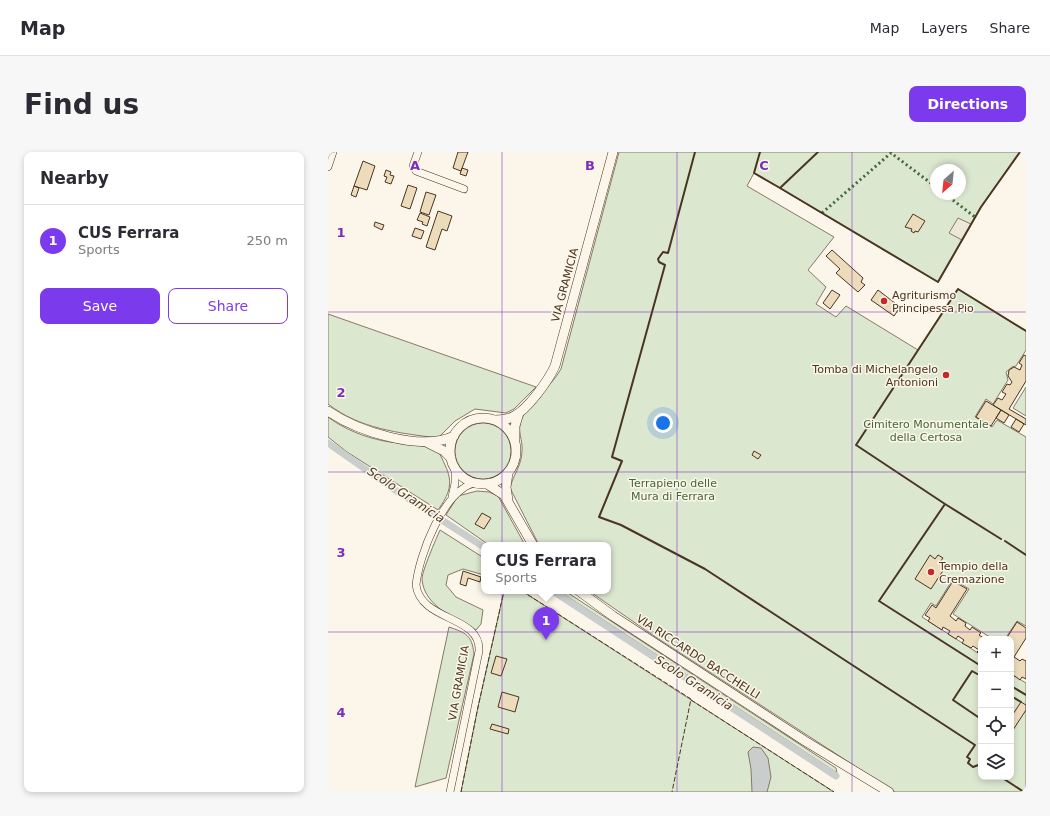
<!DOCTYPE html>
<meta charset="utf-8">
<style>
body{margin:0;font-family:"DejaVu Sans",sans-serif;background:#f7f7f7;color:#2b2b33}
.controls{position:absolute;right:12px;bottom:12px;display:grid;overflow:hidden;border-radius:8px;box-shadow:0 2px 6px #0003}
.controls button{width:36px;height:36px;display:grid;place-items:center;padding:0;border:0;border-bottom:1px solid #e1e1e2;background:#fff;color:#2b2b33;font:20px sans-serif}
.compass{position:absolute;left:602px;top:12px;width:36px;height:36px;border-radius:50%;background:#fff;box-shadow:0 2px 6px #0003;rotate:207deg}
.you{position:absolute;left:335px;top:271px;width:14px;height:14px;margin:-10px;border:3px solid #fff;border-radius:50%;background:#1a73e8;box-shadow:0 0 0 6px #1a73e833}
.badge{display:grid;place-items:center;width:26px;height:26px;border-radius:50%;background:#7c3aed;color:#fff;font-size:13px;font-weight:700}
.pin{position:absolute;translate:-50% -33px;filter:drop-shadow(0 1px 2px #0008)}
.pin::after{content:'';position:absolute;top:21px;width:14px;height:12px;background:inherit;clip-path:polygon(0 0,100% 0,50% 100%)}
.popup{position:absolute;left:153px;top:390px;width:130px;height:52px;box-sizing:border-box;display:grid;place-content:center;border-radius:8px;background:#fff;filter:drop-shadow(0 1px 3px #0005);font-size:13px;white-space:nowrap;color:#7c7c81}
.popup b{font-size:15px;color:#2b2b33}
.popup::after{content:'';position:absolute;left:50%;top:100%;margin-left:-8px;border:8px solid transparent;border-top-color:#fff}
.list{margin:0;padding:0;list-style:none}
h2{display:flex;justify-content:space-between;align-items:center;height:52px;margin:0;padding:0 16px;font-size:17px}
h2 small{font-size:13px;font-weight:400;color:#7c7c81}
.list li{display:grid;grid-template-columns:26px 1fr auto;gap:12px;align-items:center;box-sizing:border-box;height:72px;padding:0 16px;border-top:1px solid #e1e1e2}
.list b{display:block;font-size:15px;white-space:nowrap}
.list p{margin:0;font-size:13px;white-space:nowrap;color:#7c7c81}
.list em{font-size:13px;font-style:normal;color:#7c7c81}
.actions{display:flex;gap:8px;padding:12px 16px}
.actions a{flex:1;padding:9px 0;border:1px solid #7c3aed;border-radius:8px;text-align:center;font-size:14px;color:#7c3aed}
.actions .main{background:#7c3aed;color:#fff}
.icon{flex:none;width:22px;height:22px;fill:none;stroke:currentColor;stroke-width:2;stroke-linecap:round;stroke-linejoin:round}
.map{position:relative;flex:none;width:698px;height:640px;overflow:hidden;border-radius:8px}
header{display:flex;align-items:center;gap:24px;box-sizing:border-box;height:56px;padding:0 20px;background:#fff;border-bottom:1px solid #e1e1e2}
header strong{font-size:19px}
nav{display:flex;gap:22px;margin-inline-start:auto;font-size:14px}
.intro{display:flex;align-items:center;justify-content:space-between;box-sizing:border-box;height:96px;padding:0 24px}
h1{margin:0;font-size:28px}
.button{padding:10px 18px;border-radius:8px;background:#7c3aed;color:#fff;font-size:14px;font-weight:700}
main{display:flex;gap:24px;padding:0 24px}
aside{flex:1;background:#fff;border-radius:8px;box-shadow:0 2px 6px #0003}
.map>svg:first-child{display:block}
.green{fill:#dce7d0;stroke:#887966;fill-rule:evenodd}
.parking{fill:#ede7d9;stroke:#887966}
.water{fill:#c9cecd;stroke:#887966}
.lines{fill:none;stroke-linecap:round;stroke-linejoin:round}
.canal{stroke:#c9cecd;stroke-width:7}
.building{fill:#ecdcbc;stroke:#4a3520}
.minor-casing{stroke:#4a3520;stroke-width:8}
.major-casing{stroke:#4a3520;stroke-width:10}
.minor{stroke:#fbf6e9;stroke-width:7}
.major{stroke:#fbf6e9;stroke-width:9}
.hedge{stroke:#436837;stroke-width:3;stroke-dasharray:2 3;stroke-linecap:butt}
.fence{stroke:#4a3520;stroke-width:1;stroke-dasharray:5 2;stroke-linecap:butt}
.wall{stroke:#4a3520;stroke-width:2}
.grid{fill:none;stroke:#7b2cbf;stroke-width:1;stroke-opacity:0.55}
.poi-dot{fill:#c62828;stroke:#fbf6e9;stroke-width:1.5}
.labels{text-anchor:middle;dominant-baseline:central;stroke-width:3;stroke-linejoin:round;paint-order:stroke}
.street-label{font-size:11px;fill:#4a3520;stroke:#fbf6e9}
.poi-label{font-size:11px;fill:#4a3520;stroke:#fbf6e9;text-anchor:start}
.park-label{font-size:11px;fill:#436837;stroke:#fbf6e9}
.water-label{font-size:12px;font-style:italic;fill:#4a3520;stroke:#fbf6e9}
.grid-label{font-size:13px;text-anchor:middle;font-weight:bold;fill:#7b2cbf;stroke:#fbf6e9;stroke-width:3;stroke-linejoin:round;paint-order:stroke}
</style>
<header>
<strong>Map</strong>
<nav><a>Map</a><a>Layers</a><a>Share</a></nav>
</header>
<div class="intro"><h1>Find us</h1><a class="button">Directions</a></div>
<main>
<aside>
<h2>Nearby<small></small></h2>
<ul class="list">
<li><span class="badge">1</span><div><b>CUS Ferrara</b><p>Sports</p></div><em>250 m</em></li>
</ul>
<div class="actions"><a class="main">Save</a><a>Share</a></div>
</aside>
<div class="map">
<svg width="698" height="640" viewBox="0 0 698 640">
<rect width="100%" height="100%" fill="#fbf6e9"/>
<path class="green" d="M291,0H692L653,55L610,130L426,21L419,34L506,85L480,118L498,135L488,152L508,165L518,154L590,198L630,137L698,179V198L688,214L684,215L678,220L680,228L665,252L658,247L647,265L664,275L669,268L698,285V474L689,469L677,487H665L625,462L641,437L625,427L608,454L603,451L594,465L653,503V625H683V522L698,531V640H567L329,486L261,439H280V393H211L182,336C185,323 194,313 194,299C195,288 189,279 193,268C199,253 223,235 233,217ZM608,18H632V42H608Z
M0,162L208,235L186,257L178,261L147,257L127,269L110,286C71,281 32,277 0,252Z
M698,235V264L685,256Z
M0,265C16,277 36,285 56,289C71,292 98,291 110,300C113,303 115,309 117,313C126,332 121,342 110,358L19,300L0,285Z
M127 299a28 28 0 1 1 56 0a28 28 0 1 1-56 0Z
M149,339L161,340L170,344L197,393H161L118,363L130,344Z
M112,378L156,406V423L135,417L120,423L118,433L128,445L155,458L153,472L148,478C128,466 96,455 94,427C94,419 108,387 112,378Z
M176,439H194L506,640H133L150,555Z
M231,439H237L508,616L509,621Z
M121,475C138,481 144,483 146,502L118,626L87,635Z"/>
<path class="parking" d="M630,66L643,72L634,88L621,81Z"/>
<path class="water" d="M425,595L433,596L440,606L443,625L439,640H424L423,617L420,600Z"/>
<g class="lines">
<path class="canal" d="M0,291L70,340L156,395
M225,439L508,624"/>
</g>
<path class="building" d="M130,0H140L133,19L125,16Z
M35,9L47,14L39,38L26,34Z
M134,16L140,18L138,24L132,22Z
M58,18L63,20L62,23L66,24L63,32L57,30L59,25L56,24Z
M80,33L89,36L82,57L73,54Z
M26,34L31,36L28,45L23,43Z
M98,40L108,43L101,63L92,60Z
M110,59L124,64L119,79L114,77L107,98L98,95Z
M92,61L102,65L99,74L94,72L95,70L89,68Z
M585,62L597,69L590,80L587,79L586,81L583,79L584,77L577,75Z
M47,70L56,73L54,78L46,74Z
M87,76L96,79L93,87L84,84Z
M504,98L535,126L533,130L537,133L530,140L508,121L512,117L498,104Z
M504,138L512,143L502,157L495,151Z
M550,138L572,155L566,164L543,148Z
M696,203L698,204V229L681,257L698,267V273L665,253L670,246L674,248L678,242L674,240L679,232L682,233L684,230L680,224L681,218L686,215L692,218L694,213L691,211Z
M658,249L673,258L663,274L648,265Z
M673,258L681,263L676,271L668,266Z
M688,267L696,272L691,280L683,275Z
M426,299L433,303L430,307L424,303Z
M154,361L163,366L156,377L147,372Z
M602,403L607,407L610,403L615,406L612,410L618,414L603,437L587,427Z
M135,419L153,425L152,430L140,426L138,434L132,432Z
M625,429L639,437L622,464L628,469L630,466L638,471L637,474L642,478L644,475L653,481L651,483L657,487H653V503L649,500L651,498L645,494L643,496L634,491L636,488L630,484L628,487L620,482L622,479L615,475L614,478L600,469L602,466L597,463L604,453L608,456Z
M689,470L698,476V486L686,505L692,509L694,507L698,509V527L694,525L692,528L684,522L686,519L683,518V487H678Z
M168,504L179,507L173,524L163,521Z
M174,540L191,545L187,560L170,555Z
M693,550L698,553V558L683,581V565Z
M164,572L181,577L180,582L162,577Z"/>
<g class="lines">
<defs>
<path id="minor" d="M90,0L85,14L88,19L136,37
M0,15L5,0
M124,345L127,331V315
M122,640L151,499C153,463 93,470 88,433C91,403 115,340 146,331"/>
<path id="major" d="M0,259C29,279 93,300 126,284
M122 299a33 33 0 1 1 66 0a33 33 0 1 1-66 0Z
M167,268C174,268 180,268 186,264C200,257 220,229 227,214L285,0
M187,287V274L191,261
M100,291L116,299L123,306
M180,321L178,335L180,348
M159,332L176,343L205,393
M251,439L285,464L477,589L561,640"/>
</defs>
<use href="#minor" class="minor-casing"/>
<use href="#major" class="major-casing"/>
<use href="#minor" class="minor"/>
<use href="#major" class="major"/>
<path class="hedge" d="M617,42L647,65
M494,61L563,1L608,35"/>
<path class="fence" d="M194,439L363,547L344,640
M363,548L506,640
M133,640L150,555L176,439"/>
<path class="wall" d="M367,0L340,101L335,100L330,107L331,110L337,113L284,305L294,309L271,365L293,373L377,417L647,593L639,605L642,607L640,611L645,615L653,612
M432,0L426,21L452,36L490,0
M452,36L610,130L653,55L692,0
M617,352L673,387
M677,389L698,403
M653,514L551,449L617,352L528,293L630,137L698,179
M653,524L644,519L625,548L653,567
M683,534L698,543
M683,544L693,550
M673,625L696,640"/>
</g>
<path class="grid" d="M174,0V640M349,0V640M524,0V640M0,160H698M0,320H698M0,480H698"/>
<g class="poi-dot">
<circle cx="556" cy="149" r="4"/>
<circle cx="618" cy="223" r="4"/>
<circle cx="603" cy="420" r="4"/>
</g>
<g class="labels">
<g class="street-label">
<text transform="translate(237 133) rotate(-75)">VIA GRAMICIA</text>
<text transform="translate(370 505) rotate(33)">VIA RICCARDO BACCHELLI</text>
<text transform="translate(131 531) rotate(-80)">VIA GRAMICIA</text>
</g>
<g class="poi-label">
<text x="564" y="143">Agriturismo<tspan x="564" dy="13">Principessa Pio</tspan></text>
<text x="610" y="217" text-anchor="end">Tomba di Michelangelo<tspan x="610" dy="13">Antonioni</tspan></text>
<text x="611" y="414">Tempio della<tspan x="611" dy="13">Cremazione</tspan></text>
</g>
<g class="park-label">
<text x="598" y="272">Cimitero Monumentale<tspan x="598" dy="13">della Certosa</tspan></text>
<text x="345" y="331">Terrapieno delle<tspan x="345" dy="13">Mura di Ferrara</tspan></text>
</g>
<g class="water-label">
<text transform="translate(78 343) rotate(34)">Scolo Gramicia</text>
<text transform="translate(366 531) rotate(33)">Scolo Gramicia</text>
</g>
</g>
<g class="grid-label">
<text x="87" y="18">A</text>
<text x="262" y="18">B</text>
<text x="436" y="18">C</text>
<text x="13" y="85">1</text>
<text x="13" y="245">2</text>
<text x="13" y="405">3</text>
<text x="13" y="565">4</text>
</g>
</svg>
<div class="controls">
<button>+</button>
<button>−</button>
<button><svg class="icon" aria-label="locate" viewBox="0 0 24 24"><circle cx="12" cy="12" r="6"/><path d="M12 2v4M12 18v4M2 12h4M18 12h4"/></svg></button>
<button><svg class="icon" aria-label="layers" viewBox="0 0 24 24"><path d="M12 4l9 5-9 5-9-5zM3 14l9 5 9-5"/></svg></button>
</div>
<svg class="compass" viewBox="-18 -18 36 36"><path d="M0-13l5 13h-10z" fill="#e53935"/><path d="M0 13l5-13h-10z" fill="#7c7c81"/></svg>
<div class="you"></div>
<div class="pin badge" style="left:218px;top:488px">1</div>
<div class="popup"><b>CUS Ferrara</b>Sports</div>
</div>
</main>
